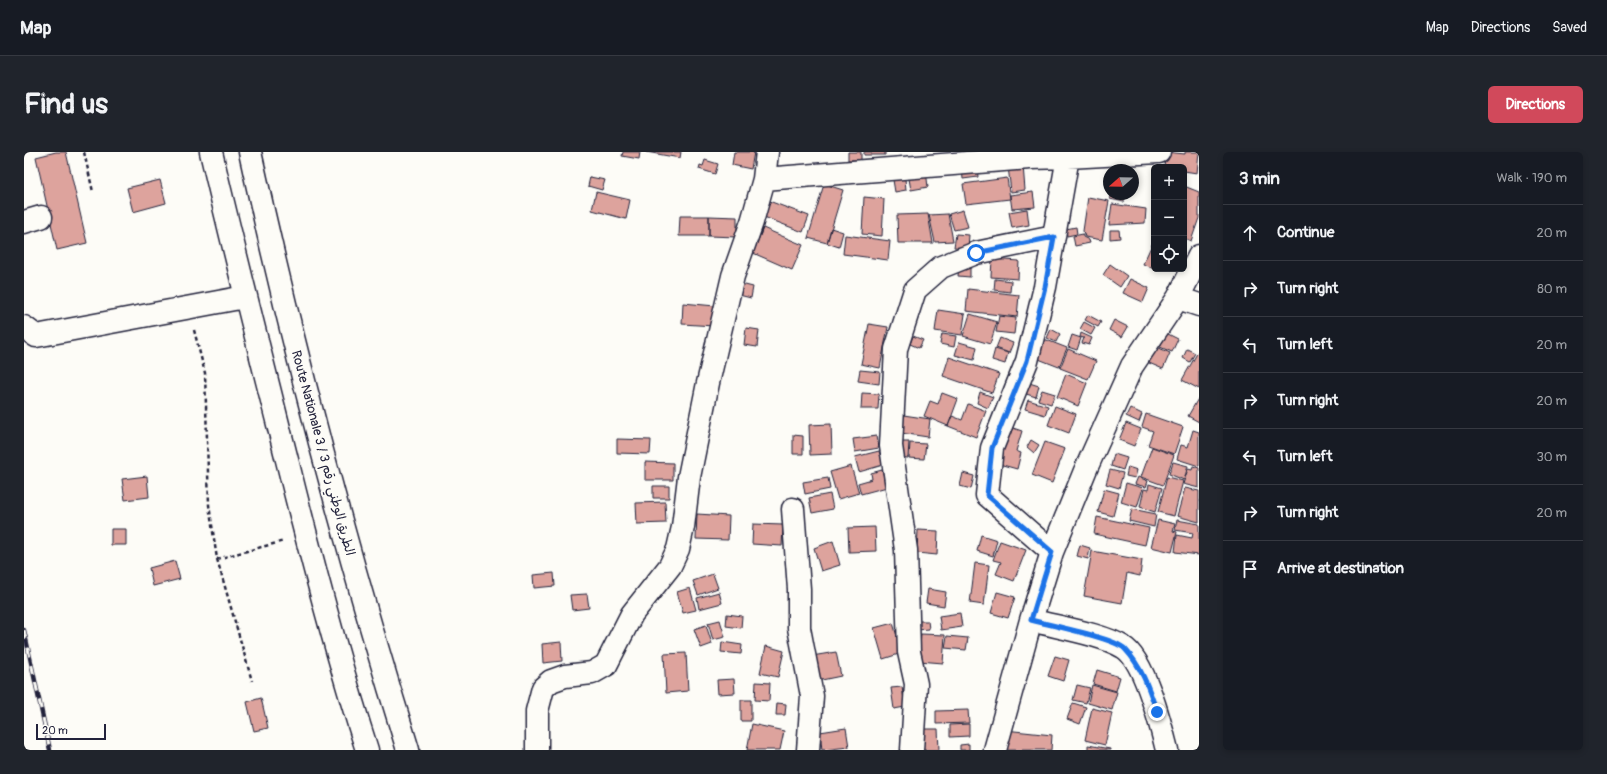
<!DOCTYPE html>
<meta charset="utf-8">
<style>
body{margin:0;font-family:Pangolin,"Playpen Sans Arabic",sans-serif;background:#20242c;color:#f1f3f6}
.controls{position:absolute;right:12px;top:12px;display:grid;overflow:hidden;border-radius:6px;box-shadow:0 2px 6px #0003}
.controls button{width:36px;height:36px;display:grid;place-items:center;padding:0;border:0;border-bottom:1px solid #363941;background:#171b24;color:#f1f3f6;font:20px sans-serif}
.compass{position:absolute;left:1079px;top:12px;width:36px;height:36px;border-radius:50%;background:#171b24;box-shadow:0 2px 6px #0003;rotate:250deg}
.scale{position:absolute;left:12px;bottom:10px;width:70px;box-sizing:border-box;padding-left:4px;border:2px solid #22223b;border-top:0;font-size:11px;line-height:14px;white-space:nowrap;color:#22223b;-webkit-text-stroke:3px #fdfcf7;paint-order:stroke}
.stop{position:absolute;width:12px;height:12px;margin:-9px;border:3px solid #1a73e8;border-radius:50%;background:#fff}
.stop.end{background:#1a73e8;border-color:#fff;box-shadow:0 1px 4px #0008}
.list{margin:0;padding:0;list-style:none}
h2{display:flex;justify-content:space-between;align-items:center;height:52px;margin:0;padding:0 16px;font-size:17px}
h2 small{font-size:13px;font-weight:400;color:#9ea1a6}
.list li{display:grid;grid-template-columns:26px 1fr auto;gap:12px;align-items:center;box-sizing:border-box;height:56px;padding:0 16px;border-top:1px solid #363941}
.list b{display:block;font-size:15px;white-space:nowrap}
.list em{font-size:13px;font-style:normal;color:#9ea1a6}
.icon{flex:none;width:22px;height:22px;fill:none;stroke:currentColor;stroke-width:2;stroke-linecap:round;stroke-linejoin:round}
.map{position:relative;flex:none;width:1175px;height:598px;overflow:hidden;border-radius:6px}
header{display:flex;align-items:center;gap:24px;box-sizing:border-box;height:56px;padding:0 20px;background:#171b24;border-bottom:1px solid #363941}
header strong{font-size:19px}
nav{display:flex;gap:22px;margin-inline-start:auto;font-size:14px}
.intro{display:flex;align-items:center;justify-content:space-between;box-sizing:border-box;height:96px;padding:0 24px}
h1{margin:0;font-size:28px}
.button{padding:10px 18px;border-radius:6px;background:#d1495b;color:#fff;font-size:14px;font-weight:700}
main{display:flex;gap:24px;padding:0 24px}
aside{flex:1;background:#171b24;border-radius:6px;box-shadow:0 2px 6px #0003}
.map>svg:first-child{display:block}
.building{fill:#dda39d;stroke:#22223b}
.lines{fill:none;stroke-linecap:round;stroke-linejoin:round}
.minor-casing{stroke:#22223b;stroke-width:25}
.highway-casing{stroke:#22223b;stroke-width:25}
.path{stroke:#22223b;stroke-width:2.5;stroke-dasharray:4 3;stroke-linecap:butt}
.minor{stroke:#fdfcf7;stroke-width:22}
.highway{stroke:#fdfcf7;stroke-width:22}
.rail-casing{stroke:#22223b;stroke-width:4.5}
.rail{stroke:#fdfcf7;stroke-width:3;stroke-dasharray:9;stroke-linecap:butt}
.route{stroke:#1a73e8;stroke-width:5}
.labels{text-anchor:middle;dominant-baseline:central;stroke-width:4;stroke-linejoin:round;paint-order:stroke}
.street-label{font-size:13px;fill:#22223b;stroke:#fdfcf7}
</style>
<header>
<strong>Map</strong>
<nav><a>Map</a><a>Directions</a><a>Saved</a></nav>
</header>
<div class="intro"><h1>Find us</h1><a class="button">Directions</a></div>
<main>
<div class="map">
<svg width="1175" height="598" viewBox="0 0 1175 598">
<rect width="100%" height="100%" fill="#fdfcf7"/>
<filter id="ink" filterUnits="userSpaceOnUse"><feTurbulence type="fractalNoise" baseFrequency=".025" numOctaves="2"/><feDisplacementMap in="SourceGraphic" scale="8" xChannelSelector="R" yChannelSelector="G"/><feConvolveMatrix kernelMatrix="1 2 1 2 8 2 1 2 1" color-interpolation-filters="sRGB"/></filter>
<g filter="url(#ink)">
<path class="building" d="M32,0H42L63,91L33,98L12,5Z
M599,0H616L615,7L598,4Z
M622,0H657L656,6Z
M710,0H730L727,17L708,13Z
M824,0H837V8H824Z
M840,0H861V3H840Z
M1142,0L1161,2V0H1175L1173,21L1160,19V15H1140Z
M681,8L694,12L691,22L675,17L676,13L679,14Z
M999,13L1001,38L987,40L984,14Z
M953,14L954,25L939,27L938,16Z
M902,19L904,35L887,38L884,21Z
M566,25L581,28L578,38L564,34Z
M983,26L986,47L942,52L939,32Z
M881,27L882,38L871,40L869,28Z
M136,28L142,51L109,60L103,36Z
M800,32L819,38L803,91L784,86Z
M1160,34L1175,40V66L1167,89L1160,86Z
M572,40L606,48L602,67L568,58Z
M1009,40L1011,55L988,57L986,43Z
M1087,42H1101L1100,50L1086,47Z
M840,45L860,47L858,84L838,82Z
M1064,45L1085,49L1078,88L1061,85L1059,79Z
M745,49L785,64L779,80L740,65Z
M1088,52L1122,57L1121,71L1085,73Z
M1003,57L1005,73L988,76L985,60Z
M939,58L944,75L930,78L925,62Z
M904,62L909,91H874L873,63Z
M924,62L929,89L911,90L905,63Z
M656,64H685V84H655Z
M685,64L713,65V85L685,84Z
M1052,75L1053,82L1043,84L1042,77Z
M739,76L779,93L768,118L729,101Z
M807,76L819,80L815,95L803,91Z
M1086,78H1095L1096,86L1086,87Z
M932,82L945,83L944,96L930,95Z
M1059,82V85L1065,88L1066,91L1051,94L1049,84Z
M821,83L866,89L864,108L819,102Z
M1130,88V117L1119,112Z
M968,107L995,109L994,127L967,125Z
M1086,112L1103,124L1096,135L1079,123Z
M935,113L946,114V125L934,124Z
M971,127L987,129L986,140L970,138Z
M1106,127L1125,136L1119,150L1099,141Z
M717,132L729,135L727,146L715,143Z
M944,137L995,143L993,165L942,159Z
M659,151L691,154L690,174L658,172Z
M914,158L941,162L938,183L911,179Z
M946,162L973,170L966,192L939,184Z
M1064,163L1077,170L1074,175L1061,168Z
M975,164L992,166L990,182L972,180Z
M1090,168L1104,175L1098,185L1085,178Z
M1060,170L1071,176L1067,183L1056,177Z
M845,172L864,175L856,216L837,212Z
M722,176L735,178L733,195L720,193Z
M1027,177L1036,182L1032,190L1023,186Z
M1057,181L1068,186L1065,193L1058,191L1060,186L1056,185Z
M1142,181L1154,187L1148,200L1136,195Z
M918,182L932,184L930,195L916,192Z
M1048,183L1057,186L1053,198L1044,195Z
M889,184L899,188L895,196L886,192Z
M976,186L989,191L985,201L972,196Z
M1020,187L1043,196L1035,215L1012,206Z
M935,190L953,195L950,208L931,203Z
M1133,195L1146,201L1139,217L1125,211Z
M971,197L984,201L981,212L968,208Z
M1044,197L1072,209L1064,227L1036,216Z
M1163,197L1171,201L1166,210L1159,206Z
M1175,198V237L1158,228Z
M925,205L975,222L968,241L919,224Z
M836,218L856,220L855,232L834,229Z
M1042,222L1063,231L1054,254L1033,245Z
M1002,230L1015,234L1012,245L999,241Z
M1018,238L1031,242L1027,252L1014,248Z
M956,240L969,245L964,256L953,251Z
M838,241L855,242L854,257H837Z
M918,241L934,247L924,274L900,264L906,249L914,252Z
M1175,245V270L1164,264Z
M1004,248L1024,254L1021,263L1001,257Z
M944,252L962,259L952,285L924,274L928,264L938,268Z
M1031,254L1052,262L1045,281L1024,273Z
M1106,256L1118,262L1115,270L1102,264Z
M873,262L906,267L904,285L870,280Z
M1122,262L1159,275L1150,302L1124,293L1129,279L1118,275Z
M1102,271L1117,277L1110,294L1095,288Z
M807,272L808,302L786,303L785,273Z
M986,275L998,279L992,299L997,301L993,317L975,312Z
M1169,278L1175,280V314L1153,307L1157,293L1164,295Z
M769,283L779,284V302H769Z
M853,284L855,296L831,300L829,287Z
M593,287L627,288L626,302L593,301Z
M1007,288L1015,293L1010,301L1003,295Z
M872,290H885L884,306L871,305Z
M1021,290L1041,297L1028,331L1008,323Z
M886,291L902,292L900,307L885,306Z
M1128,295L1150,303L1139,333L1117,325Z
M855,299L859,313L835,320L831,305Z
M1090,302L1103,306L1099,318L1087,314Z
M621,310L649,311V328H621Z
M1149,310L1164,314L1160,328L1145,322Z
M827,314L835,341L814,347L806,320Z
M1169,314L1175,316V336L1159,332L1164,317L1168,318Z
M1104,315L1113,318L1111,326L1102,324Z
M858,318L863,335L837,342L834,331L848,327L847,321Z
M1086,318L1099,321L1095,336L1082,332Z
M939,321L950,324L947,337L936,334Z
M123,324L125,345L101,348L98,327Z
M1114,325L1124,329L1122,335L1111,332Z
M1143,325L1159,329L1150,364L1134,360Z
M804,326L806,337L781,342L779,330Z
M1102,331L1119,336L1113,355L1097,350Z
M1125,332L1138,336L1131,360L1116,355L1120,337L1124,338Z
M629,334H645V346H629Z
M1161,336L1175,339V370L1153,364Z
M1080,337L1095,341L1089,364L1074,360Z
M806,342L809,357L788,361L785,346Z
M641,350L642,371L613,372L612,351Z
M1108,357L1132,362L1130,375L1105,369Z
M673,362L705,364L704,388L672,387Z
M1073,365L1125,376L1121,393L1070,382Z
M1134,368L1151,372L1149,379L1153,380L1148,400L1127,395Z
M1153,368L1175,372V403L1151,400L1153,383L1168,386L1169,381L1151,378Z
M729,372L759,373L758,394L728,392Z
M851,375L852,399L825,400L824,376Z
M87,377H102V393H87Z
M894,378L914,379L913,403L893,401Z
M957,383L973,388L969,404L953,399Z
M809,389L816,413L797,419L790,396Z
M976,389L1002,398L990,429L972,422L977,410L969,408Z
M1056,393L1066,396L1064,407L1053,404Z
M1068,399L1118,408L1116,424L1103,421L1098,451L1060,444Z
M151,409L156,427L129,434L125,416Z
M951,411L965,413L960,453L946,451Z
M530,421L531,434L510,436L509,423Z
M689,422L694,436L674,443L669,429Z
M666,436L672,458L659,461L653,440Z
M904,437L922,440L920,454L902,451Z
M695,440L698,451L675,457L673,446Z
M973,440L991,445L984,466L967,461Z
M563,442L565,456L548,458L546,443Z
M936,461L938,475L917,478L915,464Z
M703,462L718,464L717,476L702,474Z
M696,468L701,485L689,488L684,471Z
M892,469H904L905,477L893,478Z
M869,471L878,501L859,507L850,476Z
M682,473L688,492L677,496L670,477Z
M897,482L921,483L919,511L895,509Z
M923,484L944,486L942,498L921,496Z
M537,490L538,509L519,511L518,492Z
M698,490L718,493L717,502L697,500Z
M742,494L760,499L754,525L736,521Z
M812,500L817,524L793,529L788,504Z
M662,501L664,539L642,541L640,502Z
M1031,504L1045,508L1039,529L1024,524Z
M1073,518L1096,525L1092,539L1069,532Z
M710,527L711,541L694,542L693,528Z
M732,530L746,531L745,549L731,548Z
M1053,533L1066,536L1062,551L1049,548Z
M1068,533L1093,540L1088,558L1064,551Z
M878,535L881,555L870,557L867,536Z
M237,546L244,576L230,579L223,550Z
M717,548H727V569H717Z
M753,551L762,552L761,563H752Z
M1049,551L1062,555L1056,572L1043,567Z
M1068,556L1088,561L1081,593L1061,588Z
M944,558L945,571L912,572V559Z
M728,572L760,579L756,598H723Z
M945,572V584L926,585V573Z
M822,576L825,595L798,598L796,580Z
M895,577H914L915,598H896Z
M981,578L1028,583L1027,598H979Z
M945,592V598H936V593Z
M1064,593L1086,597V598H1064Z"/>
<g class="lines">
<defs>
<path id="minor" d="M740,27L1006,6L1044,5L1135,0
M0,70L17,65
M1154,146L1175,153
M0,175L12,184L221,145
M769,357L775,437V476L788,544L784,598
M1028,400L963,343L968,296L1003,209L1021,135L1044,5
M1007,468C1032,475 1078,482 1099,495C1120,507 1137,574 1143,598
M513,598V559L519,536L527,529L541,524L568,521L582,513L608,462L646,414L654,397L659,375L665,325L684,231L709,124L728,70L740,27L743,0
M888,598L892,532L885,500L882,398L867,294L872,197L891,138L917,115L952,101L1030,85
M971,598L1007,468L1028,400L1061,319L1108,214L1154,146L1175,104"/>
<path id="highway" d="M187,0C211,103 237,205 263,308C287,405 312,502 343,598
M226,0C270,202 323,401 384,598"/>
</defs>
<use href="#minor" class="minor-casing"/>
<use href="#highway" class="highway-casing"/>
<path class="path" d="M60,0L69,40
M170,178L181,221L185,353L193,407L228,529
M193,407L260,389"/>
<use href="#minor" class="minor"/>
<use href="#highway" class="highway"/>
<defs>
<path id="rail" d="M0,478L26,598"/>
</defs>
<use href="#rail" class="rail-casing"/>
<use href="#rail" class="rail"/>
</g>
</g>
<g class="lines" filter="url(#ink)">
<path class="route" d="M952,101L1030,85L1021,135L1003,209L968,296L963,343L1028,400L1007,468C1025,473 1091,486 1101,497C1118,515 1125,537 1133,560"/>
</g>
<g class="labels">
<g class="street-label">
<text transform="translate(299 301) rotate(75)">Route Nationale 3 / الطريق الوطني رقم 3</text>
</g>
</g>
</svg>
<div class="controls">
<button>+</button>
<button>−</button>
<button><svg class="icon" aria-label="locate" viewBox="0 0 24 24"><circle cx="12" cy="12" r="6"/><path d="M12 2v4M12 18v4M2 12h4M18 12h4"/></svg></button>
</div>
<svg class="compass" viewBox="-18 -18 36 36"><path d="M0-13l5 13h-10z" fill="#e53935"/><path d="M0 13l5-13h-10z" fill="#9ea1a6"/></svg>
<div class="scale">20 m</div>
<div class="stop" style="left:952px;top:101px"></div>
<div class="stop end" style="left:1133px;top:560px"></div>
</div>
<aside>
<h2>3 min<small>Walk · 190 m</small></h2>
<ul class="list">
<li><svg class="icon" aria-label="ahead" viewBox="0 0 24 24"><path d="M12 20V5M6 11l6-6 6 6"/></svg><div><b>Continue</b></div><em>20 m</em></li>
<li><svg class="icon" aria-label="right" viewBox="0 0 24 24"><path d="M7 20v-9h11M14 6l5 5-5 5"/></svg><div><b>Turn right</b></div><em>80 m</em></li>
<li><svg class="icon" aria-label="left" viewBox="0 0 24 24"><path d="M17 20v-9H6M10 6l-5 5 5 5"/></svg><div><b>Turn left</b></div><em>20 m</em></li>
<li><svg class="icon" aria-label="right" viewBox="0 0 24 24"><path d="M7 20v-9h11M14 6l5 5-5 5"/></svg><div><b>Turn right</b></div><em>20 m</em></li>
<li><svg class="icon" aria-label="left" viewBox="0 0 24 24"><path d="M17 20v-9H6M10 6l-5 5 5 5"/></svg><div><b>Turn left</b></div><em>30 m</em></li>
<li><svg class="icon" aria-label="right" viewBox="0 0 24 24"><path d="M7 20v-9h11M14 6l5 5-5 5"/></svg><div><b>Turn right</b></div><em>20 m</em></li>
<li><svg class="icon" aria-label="arrive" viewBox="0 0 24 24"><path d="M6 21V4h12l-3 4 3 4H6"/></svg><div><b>Arrive at destination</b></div></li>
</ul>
</aside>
</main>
